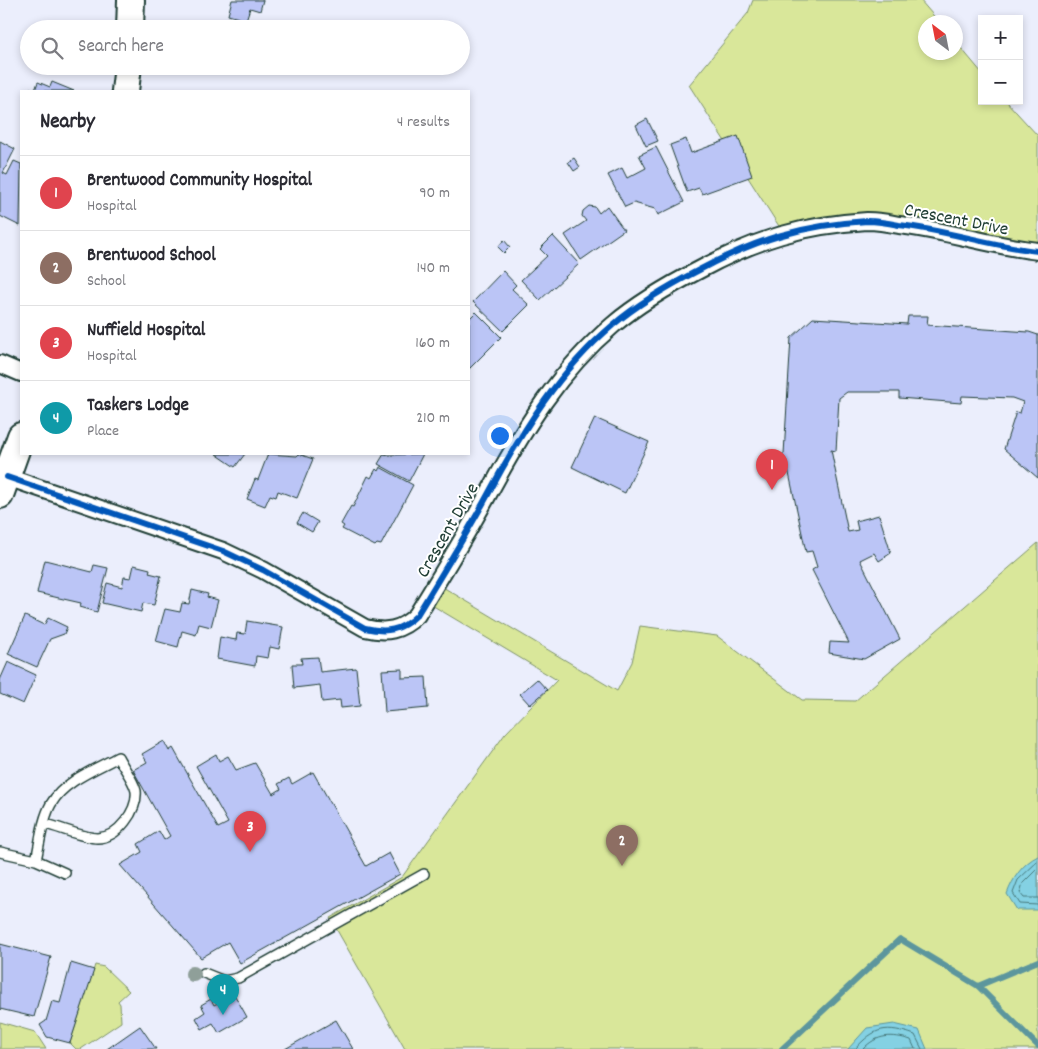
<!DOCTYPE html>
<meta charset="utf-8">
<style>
body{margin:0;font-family:Dekko,sans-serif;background:#f7f7f7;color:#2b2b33}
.controls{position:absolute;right:15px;top:15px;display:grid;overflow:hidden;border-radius:0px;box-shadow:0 2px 8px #0003}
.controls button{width:45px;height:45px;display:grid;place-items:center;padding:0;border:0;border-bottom:1px solid #e1e1e2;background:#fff;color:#2b2b33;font:25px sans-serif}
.compass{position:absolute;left:918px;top:15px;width:45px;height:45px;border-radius:50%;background:#fff;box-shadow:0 2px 8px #0003;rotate:328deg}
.you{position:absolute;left:499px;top:435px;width:18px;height:18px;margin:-12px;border:4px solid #fff;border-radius:50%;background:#1a73e8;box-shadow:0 0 0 8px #1a73e833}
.badge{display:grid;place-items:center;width:32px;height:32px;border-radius:50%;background:#0b8043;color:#fff;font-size:16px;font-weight:700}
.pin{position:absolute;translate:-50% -41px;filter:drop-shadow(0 1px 2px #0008)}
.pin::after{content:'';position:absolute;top:26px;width:18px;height:15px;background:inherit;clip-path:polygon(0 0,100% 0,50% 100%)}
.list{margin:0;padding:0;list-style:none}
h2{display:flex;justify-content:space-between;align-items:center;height:65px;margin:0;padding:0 20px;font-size:21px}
h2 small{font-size:16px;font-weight:400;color:#7c7c81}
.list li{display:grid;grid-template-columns:32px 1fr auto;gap:15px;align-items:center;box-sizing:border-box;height:75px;padding:0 20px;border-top:1px solid #e1e1e2}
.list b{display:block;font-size:19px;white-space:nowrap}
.list p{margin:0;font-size:16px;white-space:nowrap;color:#7c7c81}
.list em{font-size:16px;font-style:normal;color:#7c7c81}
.icon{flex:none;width:28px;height:28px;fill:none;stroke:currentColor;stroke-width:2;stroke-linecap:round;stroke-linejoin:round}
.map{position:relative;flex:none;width:1038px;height:1049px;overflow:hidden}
.search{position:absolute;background:#fff;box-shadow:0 2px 8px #0003;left:20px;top:20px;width:450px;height:55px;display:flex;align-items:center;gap:12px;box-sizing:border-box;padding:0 18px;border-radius:28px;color:#7c7c81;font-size:19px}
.panel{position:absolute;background:#fff;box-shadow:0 2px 8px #0003;left:20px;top:90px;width:450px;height:365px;border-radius:0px}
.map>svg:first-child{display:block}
.green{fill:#d9e79a;stroke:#7c9267}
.water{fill:#84d1e3;stroke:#5c969d}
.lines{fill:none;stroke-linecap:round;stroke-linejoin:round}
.shore{stroke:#47787a;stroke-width:1}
.stream{stroke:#5c969d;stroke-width:6}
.building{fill:#bbc5f6;stroke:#1f3d34}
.service-casing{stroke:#1f3d34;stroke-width:12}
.minor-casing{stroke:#1f3d34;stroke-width:20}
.primary-casing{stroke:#1f3d34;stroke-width:30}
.service{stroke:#fff;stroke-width:9}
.minor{stroke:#fff;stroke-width:16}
.primary{stroke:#fff;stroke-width:26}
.cycleway-casing{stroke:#fff;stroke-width:9}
.cycleway{stroke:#0057b8;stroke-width:6}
.tree{fill:#8f9f99}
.labels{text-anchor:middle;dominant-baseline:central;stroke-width:4;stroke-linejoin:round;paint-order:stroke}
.street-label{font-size:19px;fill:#1f3d34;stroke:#fff}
</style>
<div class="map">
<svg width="1038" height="1049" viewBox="0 0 1038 1049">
<rect width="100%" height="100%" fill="#ebeefc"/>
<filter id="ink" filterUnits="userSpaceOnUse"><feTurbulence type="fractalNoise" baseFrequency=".02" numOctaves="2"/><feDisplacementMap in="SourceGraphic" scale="10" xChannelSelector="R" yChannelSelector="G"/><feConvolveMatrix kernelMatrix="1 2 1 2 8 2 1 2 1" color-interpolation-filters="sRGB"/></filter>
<g filter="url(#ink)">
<path class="green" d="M753,0H920L939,22H926V52H956V42L982,73V101H1006L1038,136V251L869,221L784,234L689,85L748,13Z
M1038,543V1049H405L330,918L402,877L505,734L557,680L425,601L436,583L617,691L632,662L640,626L717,636L802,700L855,701Z
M95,965L104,967L129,991L118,1001L120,1004L121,1022L81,1049H76L70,1043Z
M0,1022L35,1032L46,1049H0Z"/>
<path class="water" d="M1038,856V910H1017L1007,894C1013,878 1022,864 1038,856Z
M894,1024L919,1030L927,1049H848L867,1028Z"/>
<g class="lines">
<path class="shore" d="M1038,861L1018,880L1013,893L1020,904L1038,905
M1038,868L1023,883L1020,893L1024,898H1038
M855,1049C875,1027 886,1025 915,1035L922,1049
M863,1049C877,1034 892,1034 911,1040L915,1049"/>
<path class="stream" d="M978,986L1038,961
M782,1049L900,939L978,986L1038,1046"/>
</g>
<path class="building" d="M232,0H263L260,11L250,8L246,20L228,15Z
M38,82L50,87L52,82L74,91H28L30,88L35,90Z
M647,119L658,141L646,146L636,125Z
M738,136L752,176L702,194L699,188L687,192L670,145L686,139L691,153Z
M0,141L15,149L3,173L7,175L14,161L21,164L20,226L0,216Z
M656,147L684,202L658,215L655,209L634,203L625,207L608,175L622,168L627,178L646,168L639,155Z
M574,158L580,167L574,171L568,162Z
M589,206L595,207L599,213L607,206L624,230L581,260L565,235L586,221L582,216L583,211Z
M553,236L579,264L540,300L521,280L547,256L540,249Z
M504,240L510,247L504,253L498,247Z
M503,271L516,285L512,289L529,305L503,331L473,302Z
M476,312L501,337L469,369V319Z
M908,316H928L927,325L1029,332L1038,335V478L1004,449L1016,412L1020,413L1023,402L1012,398L962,396L961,403L899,398V392H847L839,398L836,451L831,450L848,532L858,530L856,521L879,515L891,553L879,561L874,553L860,560L900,639L864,659L829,653L830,642L849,643L812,570L817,567L812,551L806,552L787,464L778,466L776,456L784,454L791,338L813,318L907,324Z
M595,418L649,442L625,493L572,467Z
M216,454H245L235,467Z
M268,454L297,456L299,454L313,459L297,498L278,491L276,497L270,495L265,506L247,499L255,479L258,480Z
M384,454L389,455L423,454L409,481L378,464Z
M380,467L413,485L381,545L377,544L375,546L342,529L344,526L341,524L351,506L353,507L368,476L371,478L376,469L378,471Z
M303,513L318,522L312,532L297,523Z
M45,560L92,572L94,565L108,568L97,612L80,607L81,603L37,593Z
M134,565L150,569L149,573L161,576L154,605L143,603L141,612L102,603L107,583L122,587L124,577L131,578Z
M192,590L208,594L207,597L218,600L211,627L199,624L196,635L182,631L178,647L156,641L165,609L180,612L182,603L189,604Z
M25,616L44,625L48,618L67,627L64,634L50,639L37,667L8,654Z
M247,621L283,627L279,649L270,647L268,658L256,656L255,666L217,659L220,637L236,640L237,633L245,634Z
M318,657L320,672L356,668L360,706L341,708L340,700L322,702L320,685L294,688L292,664H302L301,658Z
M8,662L36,675L23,704L0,694V680Z
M402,669V678L426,677L428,708L385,712L382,670Z
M537,679L547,690L530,705L520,694Z
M164,741L169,751L173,748L218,828L228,823L196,766L216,754L219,761L228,756L236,770L255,763L273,794L281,789L278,784L289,778L292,784L313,772L366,866L389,853L400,874L240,963L228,942L201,958L120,865L142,852L138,844L159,831L164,840L170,836L133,770L147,762L142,754Z
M0,944L51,957L34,1017L0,1009Z
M71,963L94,970L70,1043L47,1037L40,1025L46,1021L52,1001L60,1003Z
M234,994L247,1017L219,1033L213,1023L202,1029L196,1018L205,1012L201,1005L211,999L214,1005Z
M336,1020L353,1049H285Z
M140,1026L156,1049H107Z"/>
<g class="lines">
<defs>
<path id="service" d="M0,852L36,860L65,873
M36,860C40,843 42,820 51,804C64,781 96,769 118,757C123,767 134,781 136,791C138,810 118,838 97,838C84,838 59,827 45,824
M204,973L224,981L238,978L424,874"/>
<path id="minor" d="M0,364L21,373
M7,477L223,551L263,570L365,628C386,633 401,631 417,615C442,574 468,532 491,489C524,428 559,371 613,325C640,302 670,285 701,269C757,239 803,225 867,221C877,221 889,223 899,225C946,230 991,246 1038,251"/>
<path id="primary" d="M130,29L131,0
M125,91L128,66
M0,495L21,436"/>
</defs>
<use href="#service" class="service-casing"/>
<use href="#minor" class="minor-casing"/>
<use href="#primary" class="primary-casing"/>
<use href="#service" class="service"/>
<use href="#minor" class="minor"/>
<use href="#primary" class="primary"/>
<defs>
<path id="cycleway" d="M7,477L223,551L263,570L365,628C386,633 401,631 417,615C442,574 468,532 491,489C524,428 559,371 613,325C640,302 670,285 701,269C757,239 803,225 867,221C877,221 889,223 899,225C946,230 991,246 1038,251"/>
</defs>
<use href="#cycleway" class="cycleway-casing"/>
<use href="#cycleway" class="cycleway"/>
</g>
<circle class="tree" cx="193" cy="974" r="8"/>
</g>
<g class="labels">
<g class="street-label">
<text transform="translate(956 221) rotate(11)">Crescent Drive</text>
<text transform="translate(449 531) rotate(-60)">Crescent Drive</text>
</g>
</g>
</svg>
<div class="controls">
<button>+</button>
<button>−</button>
</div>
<svg class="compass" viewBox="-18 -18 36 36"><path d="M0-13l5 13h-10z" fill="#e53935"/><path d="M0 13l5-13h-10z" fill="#7c7c81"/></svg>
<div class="you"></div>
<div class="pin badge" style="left:772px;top:490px;background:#e0444e">1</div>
<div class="pin badge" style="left:622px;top:866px;background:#8d6e63">2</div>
<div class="pin badge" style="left:250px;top:852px;background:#e0444e">3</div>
<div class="pin badge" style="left:223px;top:1015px;background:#0f9aa8">4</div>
<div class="search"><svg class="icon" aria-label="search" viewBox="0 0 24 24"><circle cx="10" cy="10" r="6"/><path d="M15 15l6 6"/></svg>Search here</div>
<section class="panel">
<h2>Nearby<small>4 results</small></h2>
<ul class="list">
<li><span class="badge" style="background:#e0444e">1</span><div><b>Brentwood Community Hospital</b><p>Hospital</p></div><em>90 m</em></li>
<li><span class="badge" style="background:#8d6e63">2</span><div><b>Brentwood School</b><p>School</p></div><em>140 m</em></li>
<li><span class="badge" style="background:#e0444e">3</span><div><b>Nuffield Hospital</b><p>Hospital</p></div><em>160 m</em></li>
<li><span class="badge" style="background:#0f9aa8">4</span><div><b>Taskers Lodge</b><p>Place</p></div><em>210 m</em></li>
</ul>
</section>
</div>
